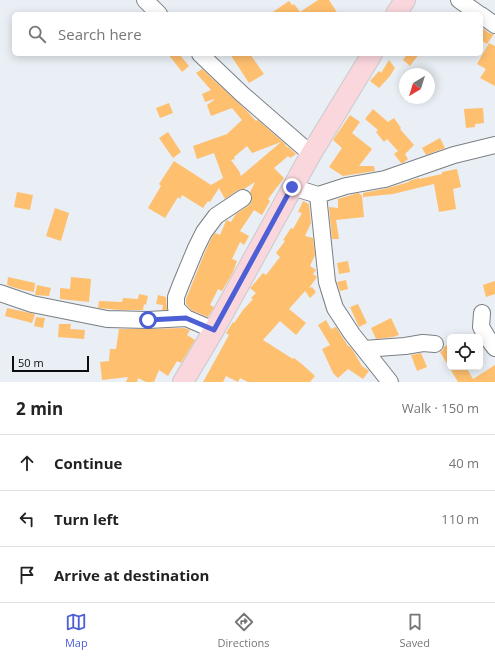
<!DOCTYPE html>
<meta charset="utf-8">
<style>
body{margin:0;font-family:"Open Sans",sans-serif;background:#f2f2f2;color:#222}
.controls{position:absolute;right:12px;bottom:12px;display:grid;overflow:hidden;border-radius:6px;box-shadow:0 2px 10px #0003}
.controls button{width:36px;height:36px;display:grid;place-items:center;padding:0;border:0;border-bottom:1px solid #e0e0e0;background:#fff;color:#222;font:20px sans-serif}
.compass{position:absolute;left:399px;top:68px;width:36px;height:36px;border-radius:50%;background:#fff;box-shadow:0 2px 10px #0003;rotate:218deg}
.scale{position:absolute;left:12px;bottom:10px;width:77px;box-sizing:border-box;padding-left:4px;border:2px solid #0b0d0e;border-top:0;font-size:11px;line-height:14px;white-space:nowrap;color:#0b0d0e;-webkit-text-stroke:3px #e9eff4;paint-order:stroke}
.stop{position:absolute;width:12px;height:12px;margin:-9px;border:3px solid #4c5fd4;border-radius:50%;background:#fff}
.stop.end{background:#4c5fd4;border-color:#fff;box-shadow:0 1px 4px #0008}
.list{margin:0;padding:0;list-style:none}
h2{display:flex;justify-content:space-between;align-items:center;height:52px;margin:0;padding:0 16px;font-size:17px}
h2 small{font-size:13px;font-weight:400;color:#767676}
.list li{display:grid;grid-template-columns:26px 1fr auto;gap:12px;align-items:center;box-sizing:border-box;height:56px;padding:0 16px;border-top:1px solid #e0e0e0}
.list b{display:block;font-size:15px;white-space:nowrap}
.list em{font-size:13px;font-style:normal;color:#767676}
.icon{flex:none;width:22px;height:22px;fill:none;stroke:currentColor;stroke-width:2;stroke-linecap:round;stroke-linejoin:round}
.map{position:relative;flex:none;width:495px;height:382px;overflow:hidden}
.search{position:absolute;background:#fff;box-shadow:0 2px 10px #0003;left:12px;right:12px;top:12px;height:44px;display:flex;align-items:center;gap:10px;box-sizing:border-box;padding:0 14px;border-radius:6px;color:#767676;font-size:15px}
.sheet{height:220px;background:#fff}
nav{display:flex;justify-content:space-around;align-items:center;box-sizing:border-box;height:56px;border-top:1px solid #e0e0e0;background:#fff;font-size:11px;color:#767676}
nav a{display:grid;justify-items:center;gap:2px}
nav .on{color:#4c5fd4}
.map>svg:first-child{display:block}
.building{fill:#febf6f;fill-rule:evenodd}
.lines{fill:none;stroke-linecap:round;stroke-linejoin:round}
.minor-casing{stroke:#7a7f83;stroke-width:18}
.major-casing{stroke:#c9caca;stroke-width:22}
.minor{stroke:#fff;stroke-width:16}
.major{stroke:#fad6dd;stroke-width:20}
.route{stroke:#4c5fd4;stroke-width:5}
</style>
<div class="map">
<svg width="495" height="382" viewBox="0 0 495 382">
<rect width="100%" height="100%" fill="#e9eff4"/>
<path class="building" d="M318,0H329L338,14H270L289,1L292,5L294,4L300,12Z
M481,27L489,33L494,34L487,44L481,40Z
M489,43L495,46V86L480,78L486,69L477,64Z
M168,54H179L189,66L182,72Z
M230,54H250L264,74L249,83Z
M407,54H419L410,66L403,60Z
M389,60L395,68L390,76L379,88L370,81L379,71L381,73Z
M202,69L245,109L256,121L258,120L284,143L288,148V147L296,154L290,158L288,156L274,168L284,178L268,199L270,201L262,215L254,210L240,231L249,236L244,245L240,242L232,259L237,261L233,272L222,291L218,289L210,305L214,307L208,317L191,310L186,304V299L205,252L212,237L215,233L220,235L226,221V220L231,222L236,214L248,206L251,203L252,197L250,192L255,182L244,189L238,190L225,199L219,188L210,202L208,201L203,208L182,195L180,199L178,197L165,218L148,208L161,186L159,184L174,161L211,185L223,178L214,153L197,159L193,146L227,134L242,120L232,108L211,116L207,105L214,100V99L205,102L202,94L211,90L196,73ZM281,142L241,176L239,171L231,160L235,159L234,157L247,146L252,153Z
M169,103L173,113L160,118L156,108Z
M483,108L484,123L475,124V127L466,128L464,109Z
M373,109L388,122L394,118L401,128L400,129L414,145L405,154L408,159L403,163H401L394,154L398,151L387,139L384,142L376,132L378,130L365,119Z
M350,115L360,122L352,133L372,149L359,166H374L375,171L343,176L329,167L342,148L333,140Z
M168,132L181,152L173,158L159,138Z
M440,138L445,148L426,155L422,148Z
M457,169L461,187L453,189L456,209L439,212L434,184L393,194L363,197V193L388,188L409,182V181L419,178V179L442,174V172Z
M17,192L33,195L30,210L14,207Z
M358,193L360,194L362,196L364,217L336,220L339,239H332L329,207L338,208V199Z
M303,201L309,204L311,223L305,236L313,238L315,255L310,266L316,270L313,274L317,277L309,288L312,287L316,292L310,298L305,291L289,309L306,323L296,335L280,321L263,340L293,359L294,358L303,365L315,376L310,382H248L240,378L238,382L226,376L223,382H203L229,335L226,333L233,322L234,323L243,310L253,299L251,298L256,293L250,288L252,286L263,273L266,275L280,257L276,253L285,241L283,240L291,228L293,229L302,213L298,212Z
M55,208L69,213L61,241L46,236Z
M348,261L350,272L339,274L337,263Z
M8,277L35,283L34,292L19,289L7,285Z
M71,277L91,279L89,302L60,299V288L70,289Z
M346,280L348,289L340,291L337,282Z
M495,281V294L486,297L483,285Z
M37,285L51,288L49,296L35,295Z
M139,294L148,296L146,305L144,304L143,310H120L98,308L99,301L122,302L123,298L138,299Z
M158,295L166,297L167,310H162L163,305L156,304Z
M358,304L367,323L359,327L350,307Z
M7,308L35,314L32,323L5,316Z
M36,317L45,318L43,328L34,326Z
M391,318L399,335L393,337L376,339L371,328Z
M326,320L331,329L336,327L348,346H349L352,349L362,366L369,371L363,379L348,369L338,378L333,373L322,349L330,345L318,325Z
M59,324H71L70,329L85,330L84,339L58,337Z
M184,328L190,330L187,335L195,340L181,363L177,361L168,376L159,370L154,382H146L138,378L137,382H126L128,377L102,380L100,362L109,361L110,349H116L119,329H148Z
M450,343V367H466L473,379L495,365V382H458L440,352L443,350L444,347Z
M421,353L427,367L417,371L411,355Z"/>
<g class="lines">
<defs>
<path id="minor" d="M145,0L159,14
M459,0L479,14
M481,15L495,25
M200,54L242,94L311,154
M292,187L318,195L346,186L385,179L454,155L495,145
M318,195L327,282L335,308L352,334L390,382
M0,293L32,304L107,319L148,320L186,318L214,330
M482,313L481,327L489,340L495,348
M186,318L176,308V297L181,284L196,248L204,232L216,216L243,198
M364,349L405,346L423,343L435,344"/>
<path id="major" d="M396,14L405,0
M183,382L214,330L311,154L372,54"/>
</defs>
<use href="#minor" class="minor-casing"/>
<use href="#major" class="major-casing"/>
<use href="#minor" class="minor"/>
<use href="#major" class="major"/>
</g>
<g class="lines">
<path class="route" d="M148,320L186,318L214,330L292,187"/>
</g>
</svg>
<div class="controls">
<button><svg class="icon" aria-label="locate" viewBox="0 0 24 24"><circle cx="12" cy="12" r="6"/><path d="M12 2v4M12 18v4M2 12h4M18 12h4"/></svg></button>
</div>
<svg class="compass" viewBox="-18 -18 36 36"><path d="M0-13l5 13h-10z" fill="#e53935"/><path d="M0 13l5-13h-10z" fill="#767676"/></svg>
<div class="scale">50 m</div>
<div class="stop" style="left:148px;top:320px"></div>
<div class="stop end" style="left:292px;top:187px"></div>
<div class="search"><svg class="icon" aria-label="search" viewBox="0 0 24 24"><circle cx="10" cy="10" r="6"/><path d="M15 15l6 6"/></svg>Search here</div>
</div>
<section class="sheet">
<h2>2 min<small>Walk · 150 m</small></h2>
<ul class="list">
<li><svg class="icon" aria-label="ahead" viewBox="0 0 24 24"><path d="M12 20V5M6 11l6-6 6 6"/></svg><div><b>Continue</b></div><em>40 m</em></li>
<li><svg class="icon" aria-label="left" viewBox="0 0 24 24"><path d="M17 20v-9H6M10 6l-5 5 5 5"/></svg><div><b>Turn left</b></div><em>110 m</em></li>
<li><svg class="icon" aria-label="arrive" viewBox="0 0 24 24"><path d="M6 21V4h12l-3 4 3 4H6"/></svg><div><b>Arrive at destination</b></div></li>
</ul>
</section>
<nav>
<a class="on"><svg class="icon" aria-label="map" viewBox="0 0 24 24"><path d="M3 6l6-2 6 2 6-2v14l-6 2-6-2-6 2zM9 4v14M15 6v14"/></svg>Map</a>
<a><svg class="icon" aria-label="directions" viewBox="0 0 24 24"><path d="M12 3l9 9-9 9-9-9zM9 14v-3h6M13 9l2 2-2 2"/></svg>Directions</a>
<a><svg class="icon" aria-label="saved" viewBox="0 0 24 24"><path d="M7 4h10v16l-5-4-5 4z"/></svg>Saved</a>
</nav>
